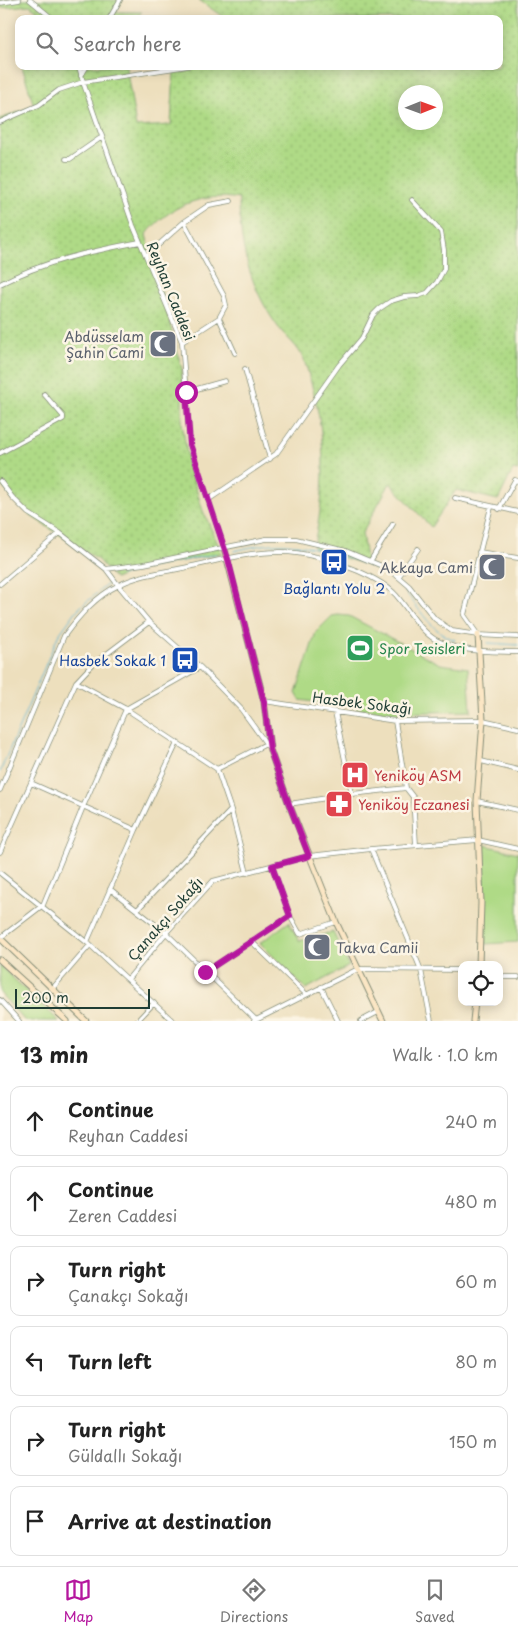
<!DOCTYPE html>
<meta charset="utf-8">
<style>
body{margin:0;font-family:"Playpen Sans",sans-serif;background:#f2f2f2;color:#222}
.controls{position:absolute;right:15px;bottom:15px;display:grid;overflow:hidden;border-radius:10px;box-shadow:0 2px 12px #0003}
.controls button{width:45px;height:45px;display:grid;place-items:center;padding:0;border:0;border-bottom:1px solid #e0e0e0;background:#fff;color:#222;font:25px sans-serif}
.compass{position:absolute;left:398px;top:85px;width:45px;height:45px;border-radius:50%;background:#fff;box-shadow:0 2px 12px #0003;rotate:89deg}
.scale{position:absolute;left:15px;bottom:12px;width:135px;box-sizing:border-box;padding-left:5px;border:2px solid #1f3d34;border-top:0;font-size:14px;line-height:18px;white-space:nowrap;color:#1f3d34;-webkit-text-stroke:4px #fcf5e5;paint-order:stroke}
.stop{position:absolute;width:15px;height:15px;margin:-11px;border:4px solid #b5179e;border-radius:50%;background:#fff}
.stop.end{background:#b5179e;border-color:#fff;box-shadow:0 1px 5px #0008}
.list{margin:0;padding:0;list-style:none}
h2{display:flex;justify-content:space-between;align-items:center;height:65px;margin:0;padding:0 20px;font-size:21px}
h2 small{font-size:16px;font-weight:400;color:#767676}
.list li{display:grid;grid-template-columns:32px 1fr auto;gap:15px;align-items:center;box-sizing:border-box;height:70px;margin:0 10px 10px;padding:0 10px;border:1px solid #e0e0e0;border-radius:10px}
.list b{display:block;font-size:19px;white-space:nowrap}
.list p{margin:0;font-size:16px;white-space:nowrap;color:#767676}
.list em{font-size:16px;font-style:normal;color:#767676}
.icon{flex:none;width:28px;height:28px;fill:none;stroke:currentColor;stroke-width:2;stroke-linecap:round;stroke-linejoin:round}
.map{position:relative;flex:none;width:518px;height:1021px;overflow:hidden}
.search{position:absolute;background:#fff;box-shadow:0 2px 12px #0003;left:15px;right:15px;top:15px;height:55px;display:flex;align-items:center;gap:12px;box-sizing:border-box;padding:0 18px;border-radius:10px;color:#767676;font-size:19px}
.sheet{height:545px;background:#fff}
nav{display:flex;justify-content:space-around;align-items:center;box-sizing:border-box;height:70px;border-top:1px solid #e0e0e0;background:#fff;font-size:14px;color:#767676}
nav a{display:grid;justify-items:center;gap:2px}
nav .on{color:#b5179e}
.map>svg:first-child{display:block}
.grass{fill:url(#grass-dots);stroke:#678c5d;fill-rule:evenodd}
.park{fill:#afda86;stroke:#678c5d}
.lines{fill:none;stroke-linecap:round;stroke-linejoin:round}
.stream{stroke:#54b2d3;stroke-width:1}
.street-casing{stroke:#868e78;stroke-width:5.5}
.secondary-casing{stroke:#868e78;stroke-width:7}
.street{stroke:#fff;stroke-width:4}
.secondary{stroke:#fbe6c4;stroke-width:5}
.route{stroke:#b5179e;stroke-width:6}
.labels{text-anchor:middle;dominant-baseline:central;stroke-width:5;stroke-linejoin:round;paint-order:stroke}
.street-label{font-size:14px;fill:#1f3d34;stroke:#fcf5e5}
.worship-label{font-size:14px;fill:#5b616d;stroke:#fcf5e5;text-anchor:end}
.transit-label{font-size:14px;fill:#164399;stroke:#fcf5e5}
.leisure-label{font-size:14px;fill:#27864d;stroke:#fcf5e5;text-anchor:start}
.health-label{font-size:14px;fill:#be3a42;stroke:#fcf5e5;text-anchor:start}
</style>
<div class="map">
<svg width="518" height="1021" viewBox="0 0 518 1021">
<defs>
<pattern id="grass-dots" width="8" height="8" patternUnits="userSpaceOnUse" patternTransform="scale(1.25)"><rect width="8" height="8" fill="#afda86"/><path d="M2 2h.1M6 6h.1" fill="none" stroke="#96bc74" stroke-width="1.8" stroke-linecap="round"/></pattern>
</defs>
<rect width="100%" height="100%" fill="#fcf5e5"/>
<filter id="ink" filterUnits="userSpaceOnUse"><feTurbulence type="fractalNoise" baseFrequency=".02" numOctaves="2"/><feDisplacementMap in="SourceGraphic" scale="10" xChannelSelector="R" yChannelSelector="G"/><feConvolveMatrix kernelMatrix="1 2 1 2 8 2 1 2 1" color-interpolation-filters="sRGB"/></filter>
<filter id="wash" filterUnits="userSpaceOnUse"><feTurbulence type="fractalNoise" baseFrequency=".0096" numOctaves="4" result="noise"/><feDisplacementMap in="SourceGraphic" scale="20" xChannelSelector="R" yChannelSelector="G"/><feGaussianBlur stdDeviation="1.12" result="paint"/><feColorMatrix in="noise" values="0 0 0 0 0 0 0 0 0 0 0 0 0 0 0 0 0 1.4 0 .05"/><feComposite in="paint" operator="in"/></filter>
<g filter="url(#wash)">
<rect width="100%" height="100%" fill="#eddfbd"/>
<path class="grass" d="M0,0H122L116,12H142L135,19H48L30,5L0,8Z
M199,0H518V471L513,470L498,500L456,490L431,527L390,483L362,533L367,565L313,548C326,494 327,439 312,386C309,376 306,363 301,354C295,343 283,335 276,324C250,287 239,244 239,199C203,192 168,206 146,235L182,369V423L189,467L203,511L222,553L133,571L115,579L98,560L31,516L0,484V119L34,106L22,66H126L136,127L171,125L174,72H185L198,66H499V19H226ZM406,92H436V122H406Z"/>
<path class="park" d="M338,615L349,616L440,664L468,668L471,711L395,713L300,700L296,693L316,632L332,616Z
M484,845L518,853V942L485,944Z
M289,922L299,941L333,932L349,966L306,989L260,943Z
M0,966L59,1021H25L0,993Z"/>
<g class="lines">
<path class="stream" d="M234,551C251,547 267,543 284,544C317,545 382,564 404,590C420,609 430,631 455,640
M121,576L142,569L216,554
M488,643L518,645
M0,772L58,636L77,610L109,583"/>
</g>
</g>
<g filter="url(#ink)">
<g class="lines">
<defs>
<path id="street" d="M30,0L53,19
M0,3L19,0
M109,19L120,0
M79,66L83,82L133,225L182,342L190,445L224,547
M81,76L87,66
M0,122L39,105L59,90L83,82L188,66
M66,159H70L102,137
M184,222L209,205L231,201
M146,256L184,222L224,296L226,305L219,318L182,342
M0,284C44,261 92,251 140,242
M219,318L235,353
M245,369L270,459
M186,392L225,381
M0,453L63,419V416L44,394
M0,481L12,497L28,513L60,533L106,569L118,585L149,622L200,667L241,709L270,749
M455,498L518,512
M208,500L276,454L339,365L362,338L373,315L379,309L391,301L404,297L418,296L427,293L437,282L444,269V250L441,232L412,200
M499,509L515,480L518,481
M479,552L518,558
M371,560L393,524
M106,569L144,564L266,539H296L346,551L389,569L409,586L435,619L452,631L478,635L518,637
M399,576L418,549
M0,584L60,533
M478,635L464,615L491,507
M76,682L126,709L217,769L231,810L247,873
M264,701L395,721L483,720L518,728
M335,712L352,794
M395,721L406,788L413,797L416,845
M481,761L518,770
M217,769L266,744
M31,783L136,830
M0,790L64,636C79,616 96,596 119,585C140,574 165,572 188,567C215,561 251,552 278,552C305,551 334,561 358,571C372,577 386,584 396,595C409,610 419,630 436,640C460,653 492,651 518,652
M477,801L518,810
M289,804L352,794L406,788
M371,849L421,970L431,1021
M0,852L76,682L92,665L149,622
M272,866L290,916L300,934L336,922
M0,873L90,945L173,1021
M110,889L166,933L256,1020
M137,910L231,810
M0,938L43,905L83,807L126,709L200,667
M251,941L306,994
M87,942L136,830L177,743
M205,972L290,916
M499,977H518
M128,979L166,933L213,881L309,856L371,849L478,840L518,849
M321,987L338,1021
M52,989L90,945
M0,1000L19,1021
M137,1021L154,1003
M254,1021L358,969L462,970
M361,1021L378,1012"/>
<path id="secondary" d="M224,547L264,701L270,750L289,804L336,922L383,1021
M478,635L483,720L477,801L481,903L479,965
M0,938L86,1021
M0,960L67,1021
M473,1021L475,1002"/>
</defs>
<use href="#street" class="street-casing"/>
<use href="#secondary" class="secondary-casing"/>
<use href="#street" class="street"/>
<use href="#secondary" class="secondary"/>
</g>
</g>
<g class="lines" filter="url(#ink)">
<path class="route" d="M186,392L190,444L228,559L264,702L270,750L289,804L309,856L272,866L290,916L205,972"/>
</g>
<defs>
<symbol id="mosque-square" viewBox="-11 -11 22 22"><rect x="-9" y="-9" width="18" height="18" rx="4" fill="#6b7280" stroke="#fcf5e5"/><path d="M3.5-4.9A6 6 0 1 0 3.5 4.9A5 5 0 1 1 3.5-4.9Z" fill="#fff"/></symbol>
<symbol id="bus-square" viewBox="-11 -11 22 22"><rect x="-9" y="-9" width="18" height="18" rx="4" fill="#1a4fb4" stroke="#fcf5e5"/><path d="M-5-6H5V4H4V6H2V4H-2V6H-4V4H-5ZM-3.5-4V0h7V-4ZM-3.5 1.2v1.5H-2V1.2ZM2 1.2v1.5H3.5V1.2Z" fill="#fff"/></symbol>
<symbol id="stadium-square" viewBox="-11 -11 22 22"><rect x="-9" y="-9" width="18" height="18" rx="4" fill="#2e9e5b" stroke="#fcf5e5"/><path d="M0-5a6.5 5 0 1 0 0 10a6.5 5 0 1 0 0-10ZM-3.5-1.8h7v3.6h-7Z" fill="#fff"/></symbol>
<symbol id="hospital-square" viewBox="-11 -11 22 22"><rect x="-9" y="-9" width="18" height="18" rx="4" fill="#e0444e" stroke="#fcf5e5"/><path d="M-5-5h3v3.5h4V-5h3V5h-3V1.5h-4V5h-3Z" fill="#fff"/></symbol>
<symbol id="pharmacy-square" viewBox="-11 -11 22 22"><rect x="-9" y="-9" width="18" height="18" rx="4" fill="#e0444e" stroke="#fcf5e5"/><path d="M-2-6h4v4h4v4h-4v4h-4v-4h-4v-4h4Z" fill="#fff"/></symbol>
</defs>
<g fill-rule="evenodd">
<use href="#mosque-square" x="147" y="328" width="32" height="32"/>
<use href="#bus-square" x="318" y="546" width="32" height="32"/>
<use href="#mosque-square" x="476" y="551" width="32" height="32"/>
<use href="#stadium-square" x="344" y="632" width="32" height="32"/>
<use href="#bus-square" x="169" y="644" width="32" height="32"/>
<use href="#hospital-square" x="339" y="759" width="32" height="32"/>
<use href="#pharmacy-square" x="323" y="788" width="32" height="32"/>
<use href="#mosque-square" x="301" y="931" width="32" height="32"/>
</g>
<g class="labels">
<g class="street-label">
<text transform="translate(171 291) rotate(68)">Reyhan Caddesi</text>
<text transform="translate(362 703) rotate(7)">Hasbek Sokağı</text>
<text transform="translate(165 919) rotate(-49)">Çanakçı Sokağı</text>
</g>
<g class="worship-label">
<text x="144" y="336">Abdüsselam<tspan x="144" dy="16">Şahin Cami</tspan></text>
<text x="473" y="567">Akkaya Cami</text>
<text x="336" y="947" text-anchor="start">Takva Camii</text>
</g>
<g class="transit-label">
<text x="334" y="588">Bağlantı Yolu 2</text>
<text x="166" y="660" text-anchor="end">Hasbek Sokak 1</text>
</g>
<g class="leisure-label">
<text x="379" y="648">Spor Tesisleri</text>
</g>
<g class="health-label">
<text x="374" y="775">Yeniköy ASM</text>
<text x="358" y="804">Yeniköy Eczanesi</text>
</g>
</g>
</svg>
<div class="controls">
<button><svg class="icon" aria-label="locate" viewBox="0 0 24 24"><circle cx="12" cy="12" r="6"/><path d="M12 2v4M12 18v4M2 12h4M18 12h4"/></svg></button>
</div>
<svg class="compass" viewBox="-18 -18 36 36"><path d="M0-13l5 13h-10z" fill="#e53935"/><path d="M0 13l5-13h-10z" fill="#767676"/></svg>
<div class="scale">200 m</div>
<div class="stop" style="left:186px;top:392px"></div>
<div class="stop end" style="left:205px;top:972px"></div>
<div class="search"><svg class="icon" aria-label="search" viewBox="0 0 24 24"><circle cx="10" cy="10" r="6"/><path d="M15 15l6 6"/></svg>Search here</div>
</div>
<section class="sheet">
<h2>13 min<small>Walk · 1.0 km</small></h2>
<ul class="list">
<li><svg class="icon" aria-label="ahead" viewBox="0 0 24 24"><path d="M12 20V5M6 11l6-6 6 6"/></svg><div><b>Continue</b><p>Reyhan Caddesi</p></div><em>240 m</em></li>
<li><svg class="icon" aria-label="ahead" viewBox="0 0 24 24"><path d="M12 20V5M6 11l6-6 6 6"/></svg><div><b>Continue</b><p>Zeren Caddesi</p></div><em>480 m</em></li>
<li><svg class="icon" aria-label="right" viewBox="0 0 24 24"><path d="M7 20v-9h11M14 6l5 5-5 5"/></svg><div><b>Turn right</b><p>Çanakçı Sokağı</p></div><em>60 m</em></li>
<li><svg class="icon" aria-label="left" viewBox="0 0 24 24"><path d="M17 20v-9H6M10 6l-5 5 5 5"/></svg><div><b>Turn left</b></div><em>80 m</em></li>
<li><svg class="icon" aria-label="right" viewBox="0 0 24 24"><path d="M7 20v-9h11M14 6l5 5-5 5"/></svg><div><b>Turn right</b><p>Güldallı Sokağı</p></div><em>150 m</em></li>
<li><svg class="icon" aria-label="arrive" viewBox="0 0 24 24"><path d="M6 21V4h12l-3 4 3 4H6"/></svg><div><b>Arrive at destination</b></div></li>
</ul>
</section>
<nav>
<a class="on"><svg class="icon" aria-label="map" viewBox="0 0 24 24"><path d="M3 6l6-2 6 2 6-2v14l-6 2-6-2-6 2zM9 4v14M15 6v14"/></svg>Map</a>
<a><svg class="icon" aria-label="directions" viewBox="0 0 24 24"><path d="M12 3l9 9-9 9-9-9zM9 14v-3h6M13 9l2 2-2 2"/></svg>Directions</a>
<a><svg class="icon" aria-label="saved" viewBox="0 0 24 24"><path d="M7 4h10v16l-5-4-5 4z"/></svg>Saved</a>
</nav>
